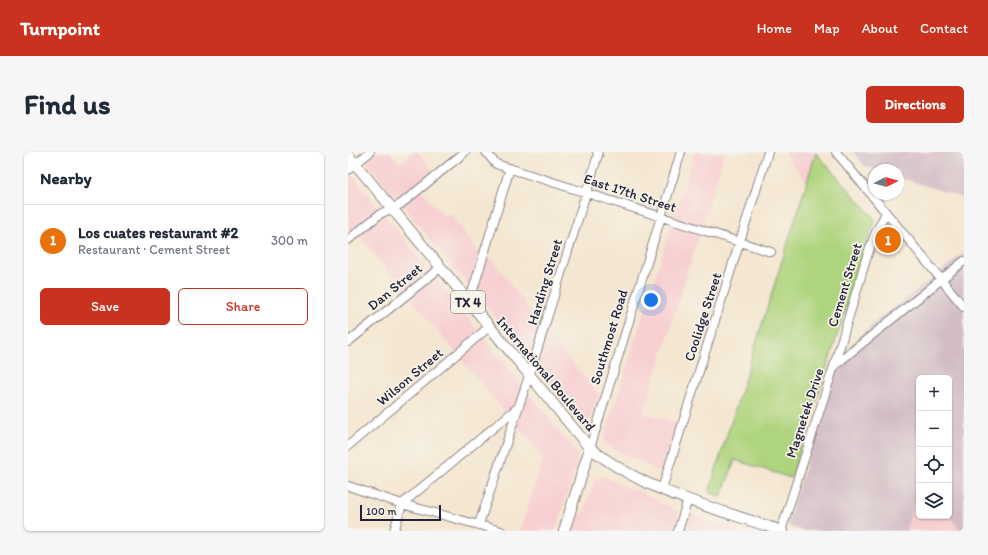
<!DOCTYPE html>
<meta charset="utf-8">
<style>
body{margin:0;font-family:Itim,sans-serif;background:#f6f6f7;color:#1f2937}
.controls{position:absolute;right:12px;bottom:12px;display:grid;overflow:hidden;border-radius:6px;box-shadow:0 1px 3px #0004}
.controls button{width:36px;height:36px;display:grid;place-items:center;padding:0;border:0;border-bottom:1px solid #e0e1e3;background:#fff;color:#1f2937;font:20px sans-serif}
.compass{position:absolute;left:520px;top:12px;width:36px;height:36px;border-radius:50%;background:#fff;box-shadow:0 1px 3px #0004;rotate:84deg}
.scale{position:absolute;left:12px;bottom:10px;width:81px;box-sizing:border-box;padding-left:4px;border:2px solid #22223b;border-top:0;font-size:11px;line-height:14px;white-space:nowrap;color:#22223b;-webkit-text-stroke:3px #f7f3e8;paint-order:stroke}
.you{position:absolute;left:303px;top:148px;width:14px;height:14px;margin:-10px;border:3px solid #fff;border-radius:50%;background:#1a73e8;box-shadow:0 0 0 6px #1a73e833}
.badge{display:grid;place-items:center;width:26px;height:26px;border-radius:50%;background:#c8321e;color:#fff;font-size:13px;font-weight:700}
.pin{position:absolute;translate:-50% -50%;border:2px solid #fff;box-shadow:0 1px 4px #0006}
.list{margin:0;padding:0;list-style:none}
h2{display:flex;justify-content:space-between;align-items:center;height:52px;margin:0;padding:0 16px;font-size:17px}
h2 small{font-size:13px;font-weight:400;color:#747a83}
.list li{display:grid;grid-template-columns:26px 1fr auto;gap:12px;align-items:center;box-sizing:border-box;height:72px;padding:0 16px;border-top:1px solid #e0e1e3}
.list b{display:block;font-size:15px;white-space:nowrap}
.list p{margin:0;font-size:13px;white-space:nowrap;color:#747a83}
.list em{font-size:13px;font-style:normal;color:#747a83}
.actions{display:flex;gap:8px;padding:12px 16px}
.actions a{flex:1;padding:9px 0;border:1px solid #c8321e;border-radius:6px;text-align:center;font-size:14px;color:#c8321e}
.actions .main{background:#c8321e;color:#fff}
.icon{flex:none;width:22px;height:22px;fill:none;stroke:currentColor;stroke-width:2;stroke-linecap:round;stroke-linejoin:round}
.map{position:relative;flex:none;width:616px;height:379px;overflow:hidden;border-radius:6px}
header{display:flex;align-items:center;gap:24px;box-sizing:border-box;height:56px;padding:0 20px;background:#c8321e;color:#fff}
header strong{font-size:19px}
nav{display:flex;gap:22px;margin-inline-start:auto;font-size:14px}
.intro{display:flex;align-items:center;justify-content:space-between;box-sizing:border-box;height:96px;padding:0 24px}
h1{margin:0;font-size:28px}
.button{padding:10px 18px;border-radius:6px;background:#c8321e;color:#fff;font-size:14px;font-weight:700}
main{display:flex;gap:24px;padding:0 24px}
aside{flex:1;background:#fff;border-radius:6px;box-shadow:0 1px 3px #0004}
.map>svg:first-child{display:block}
.built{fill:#f7cfd1}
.industrial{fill:#d2bdc6}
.green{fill:#aed47d;stroke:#687b5c}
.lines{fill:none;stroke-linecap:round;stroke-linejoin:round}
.minor-casing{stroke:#8b8486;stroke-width:10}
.major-casing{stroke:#8b8486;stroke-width:12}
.minor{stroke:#fff;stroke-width:8}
.major{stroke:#fff;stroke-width:10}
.labels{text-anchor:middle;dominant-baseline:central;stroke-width:3.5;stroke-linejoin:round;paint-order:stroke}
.shield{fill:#f7f3e8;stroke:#62616f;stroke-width:1}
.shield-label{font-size:13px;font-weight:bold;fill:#22223b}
.street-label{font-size:14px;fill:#22223b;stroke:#f7f3e8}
</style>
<header>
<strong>Turnpoint</strong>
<nav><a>Home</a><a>Map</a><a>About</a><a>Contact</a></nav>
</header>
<div class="intro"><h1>Find us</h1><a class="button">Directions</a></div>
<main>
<aside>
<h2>Nearby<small></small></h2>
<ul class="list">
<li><span class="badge" style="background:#e8710a">1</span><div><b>Los cuates restaurant #2</b><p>Restaurant · Cement Street</p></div><em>300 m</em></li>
</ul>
<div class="actions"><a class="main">Save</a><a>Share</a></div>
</aside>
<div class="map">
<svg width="616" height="379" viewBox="0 0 616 379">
<rect width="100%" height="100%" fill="#f7f3e8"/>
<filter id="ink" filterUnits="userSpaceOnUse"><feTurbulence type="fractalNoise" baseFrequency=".025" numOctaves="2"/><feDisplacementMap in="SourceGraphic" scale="8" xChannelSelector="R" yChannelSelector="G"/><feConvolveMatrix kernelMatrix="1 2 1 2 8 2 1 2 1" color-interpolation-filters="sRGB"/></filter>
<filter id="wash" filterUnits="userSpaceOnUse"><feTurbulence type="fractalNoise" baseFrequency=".012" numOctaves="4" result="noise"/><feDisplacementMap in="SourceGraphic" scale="16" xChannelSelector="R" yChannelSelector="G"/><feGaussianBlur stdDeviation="0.9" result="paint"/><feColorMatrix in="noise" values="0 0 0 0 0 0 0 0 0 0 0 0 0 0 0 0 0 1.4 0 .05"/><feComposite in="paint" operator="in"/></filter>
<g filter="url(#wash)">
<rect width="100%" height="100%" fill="#f4e6d0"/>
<path class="built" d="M10,0H42L51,11L66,0H70L87,21L71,35L95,64L101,61L131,100L145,108L191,171L251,243L241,270L232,268Z
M347,0H377L296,261L330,271L315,321L268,298L255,290Z
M435,0H469L459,30Z
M0,18L229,301L230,308L208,379H172L195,306L6,78L0,83Z
M255,324L285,339L286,337L331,360L325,379H224L230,362L235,363L247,328Z
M571,340V364H601L614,379H557Z
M343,362L391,379H337Z"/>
<path class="industrial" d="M505,0H616V46L550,25V18H528L517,14Z
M616,101V379H614L601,364V226H571V340L557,379H453L439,373L491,204L524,173Z"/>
<path class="green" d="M468,1L527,67L443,326L387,308L373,345L361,340Z"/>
</g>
<g filter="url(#ink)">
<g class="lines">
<defs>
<path id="minor" d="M138,0L148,12L423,100
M488,0L616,155
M0,18L22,0
M0,88L32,62L53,52L117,0
M117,146L125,138L162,16
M0,190L92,116
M486,214L520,101L528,80L538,61
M0,294L141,175
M242,296L333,0
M0,334L54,352L153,379
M314,337L420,0
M131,372L181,224L250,3L249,0
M46,379L54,352L168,257
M330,379L340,347
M433,379L486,214L616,109"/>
<path id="major" d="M0,3L240,294C295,340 368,356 434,379
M216,379L242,296"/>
</defs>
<use href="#minor" class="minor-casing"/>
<use href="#major" class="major-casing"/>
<use href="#minor" class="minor"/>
<use href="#major" class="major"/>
</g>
</g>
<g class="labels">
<rect class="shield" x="103" y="139" width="34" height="22" rx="3"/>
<g class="shield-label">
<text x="120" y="150">TX 4</text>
</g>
<g class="street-label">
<text transform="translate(282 41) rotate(18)">East 17th Street</text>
<text transform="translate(197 130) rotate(-73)">Harding Street</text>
<text transform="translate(497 133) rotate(-73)">Cement Street</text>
<text transform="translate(47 135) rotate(-39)">Dan Street</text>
<text transform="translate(355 165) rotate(-72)">Coolidge Street</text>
<text transform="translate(261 185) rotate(-73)">Southmost Road</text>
<text transform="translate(198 222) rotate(50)">International Boulevard</text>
<text transform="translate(62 225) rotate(-40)">Wilson Street</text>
<text transform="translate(457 261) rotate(-72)">Magnetek Drive</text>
</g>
</g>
</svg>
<div class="controls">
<button>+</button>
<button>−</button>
<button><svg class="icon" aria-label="locate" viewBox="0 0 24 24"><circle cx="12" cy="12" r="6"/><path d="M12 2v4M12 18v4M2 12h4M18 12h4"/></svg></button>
<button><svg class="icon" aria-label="layers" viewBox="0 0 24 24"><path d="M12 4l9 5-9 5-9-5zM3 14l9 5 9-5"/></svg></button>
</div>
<svg class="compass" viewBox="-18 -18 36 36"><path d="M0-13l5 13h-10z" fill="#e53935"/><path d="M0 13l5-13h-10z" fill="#747a83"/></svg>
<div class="scale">100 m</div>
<div class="you"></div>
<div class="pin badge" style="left:540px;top:88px;background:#e8710a">1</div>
</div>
</main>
